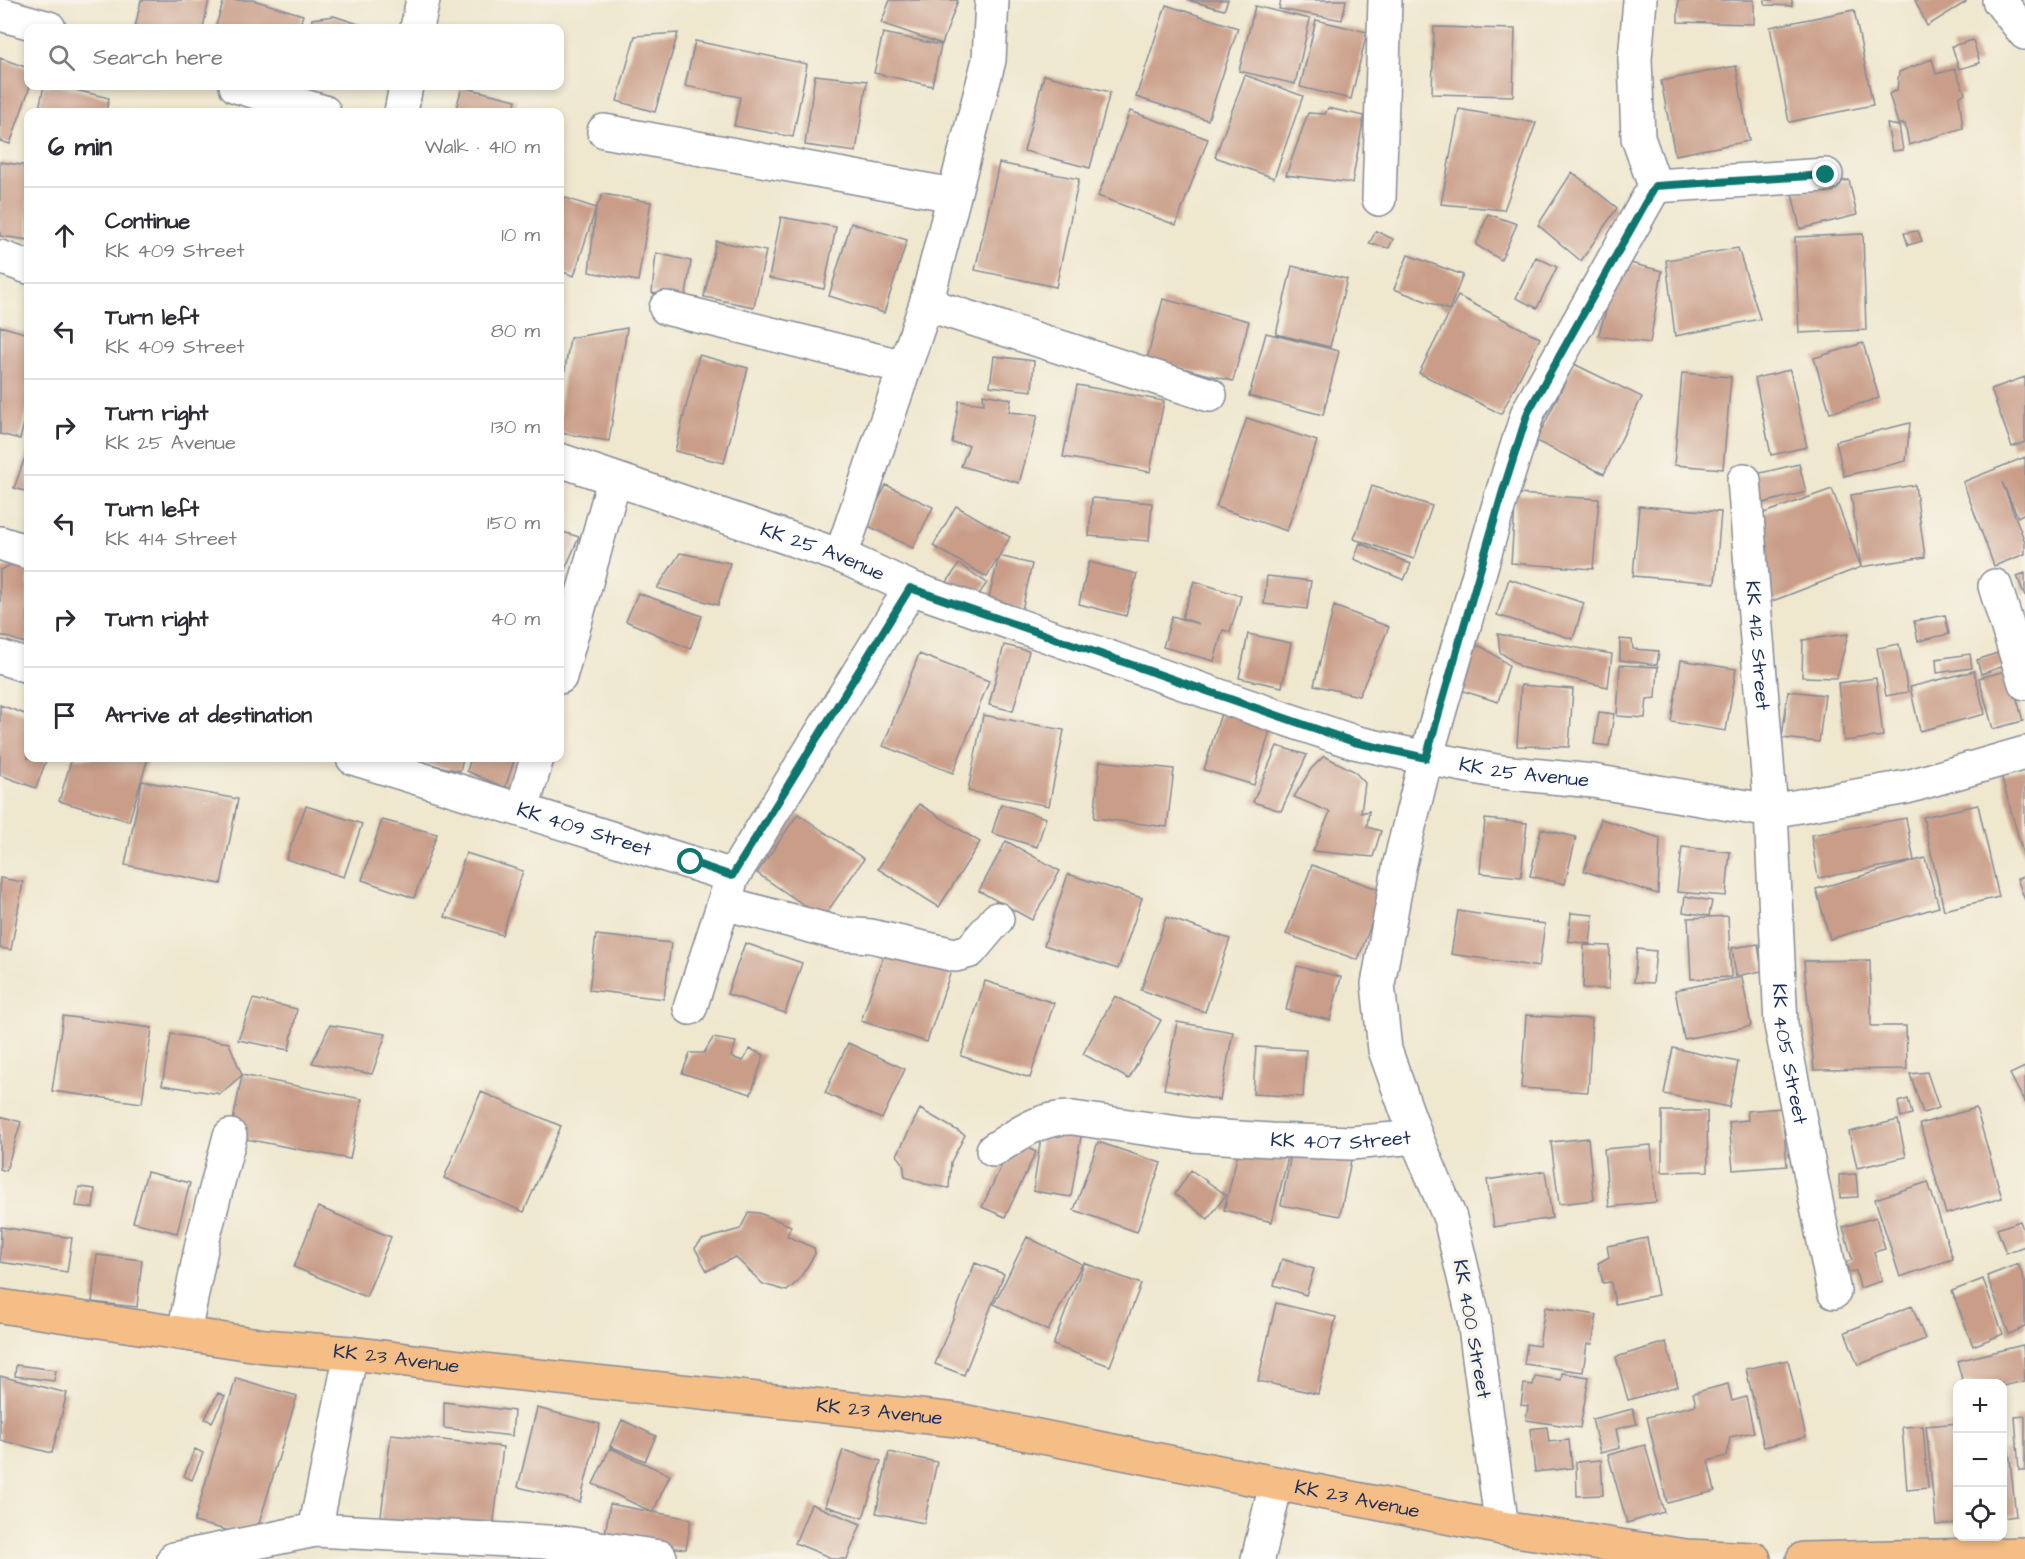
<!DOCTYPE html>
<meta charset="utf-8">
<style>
body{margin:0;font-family:"Architects Daughter",sans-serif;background:#f2f2f3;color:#2b2b33}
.controls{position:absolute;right:18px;bottom:18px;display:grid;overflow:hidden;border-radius:12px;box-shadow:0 3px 9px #0003}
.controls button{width:54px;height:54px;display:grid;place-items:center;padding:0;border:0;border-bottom:2px solid #e1e1e2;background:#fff;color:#2b2b33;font:30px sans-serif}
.stop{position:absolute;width:18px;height:18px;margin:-14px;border:4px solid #0f766e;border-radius:50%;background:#fff}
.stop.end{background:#0f766e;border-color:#fff;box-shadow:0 2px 6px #0008}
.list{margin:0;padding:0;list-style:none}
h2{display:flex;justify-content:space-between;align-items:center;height:78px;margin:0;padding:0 24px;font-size:26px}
h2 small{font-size:20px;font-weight:400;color:#7c7c81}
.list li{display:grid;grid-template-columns:39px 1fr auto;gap:18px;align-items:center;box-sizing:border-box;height:96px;padding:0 24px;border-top:2px solid #e1e1e2}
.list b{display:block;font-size:22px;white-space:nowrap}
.list p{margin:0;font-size:20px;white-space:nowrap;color:#7c7c81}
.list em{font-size:20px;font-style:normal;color:#7c7c81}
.icon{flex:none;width:33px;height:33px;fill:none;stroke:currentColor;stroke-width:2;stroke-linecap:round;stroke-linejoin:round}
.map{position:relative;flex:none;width:2025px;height:1559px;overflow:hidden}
.search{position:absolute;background:#fff;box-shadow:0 3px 9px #0003;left:24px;top:24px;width:540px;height:66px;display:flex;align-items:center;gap:15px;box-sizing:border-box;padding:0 21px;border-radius:12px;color:#7c7c81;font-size:22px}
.panel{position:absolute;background:#fff;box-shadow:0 3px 9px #0003;left:24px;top:108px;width:540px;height:654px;border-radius:12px}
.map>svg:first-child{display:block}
.building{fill:#c99d88}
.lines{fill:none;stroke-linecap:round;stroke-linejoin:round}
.minor-casing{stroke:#858b96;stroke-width:36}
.major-casing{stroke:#858b96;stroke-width:36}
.minor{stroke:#fff;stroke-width:33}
.major{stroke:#f6be87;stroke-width:33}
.route{stroke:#0f766e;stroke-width:8}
.labels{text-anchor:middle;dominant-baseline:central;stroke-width:6;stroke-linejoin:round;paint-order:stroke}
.street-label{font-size:20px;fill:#1b2f5e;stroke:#f7f3e8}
</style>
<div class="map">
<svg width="2025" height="1559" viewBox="0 0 2025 1559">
<rect width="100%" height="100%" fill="#f7f3e8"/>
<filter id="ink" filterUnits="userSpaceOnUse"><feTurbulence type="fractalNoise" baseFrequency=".0167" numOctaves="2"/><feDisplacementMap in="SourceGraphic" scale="12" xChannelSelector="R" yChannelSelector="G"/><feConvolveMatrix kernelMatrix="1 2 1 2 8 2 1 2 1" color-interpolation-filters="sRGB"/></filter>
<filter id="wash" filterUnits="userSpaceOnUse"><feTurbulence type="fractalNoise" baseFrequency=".008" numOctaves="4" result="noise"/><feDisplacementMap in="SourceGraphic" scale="24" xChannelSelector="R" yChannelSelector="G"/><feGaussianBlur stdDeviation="1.35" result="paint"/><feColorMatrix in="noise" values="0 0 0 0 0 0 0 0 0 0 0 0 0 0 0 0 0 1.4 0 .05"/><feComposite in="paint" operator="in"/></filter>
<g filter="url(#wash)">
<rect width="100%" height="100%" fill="#efe7ce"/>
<g id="blocks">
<path class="building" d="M141,0H209L203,28H135Z
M224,0H253L303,15L299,28H215Z
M890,0H958L942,44L881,23Z
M1187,0H1228L1224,10Z
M1281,0H1346L1342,20L1279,9Z
M1678,0H1754V24L1678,22Z
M1765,0H1792V6L1765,5Z
M1915,0H1966V2L1927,26Z
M1166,5L1238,28L1208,120L1136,97Z
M1255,6L1310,19L1295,84L1239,71Z
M1854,10L1873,105L1789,122L1770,27Z
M334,16L370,28H310L312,19Z
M1316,20L1367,32L1351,99L1300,87Z
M1434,27L1515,29L1513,96L1432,94Z
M678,33L655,112L617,101L635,36Z
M883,33L941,45L932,86L874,73Z
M1973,40L1980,63L1959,69L1952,46Z
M695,41L807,64L793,137L734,126L740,97L685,86Z
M0,58L28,68V86H30L10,144L0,141Z
M1932,59L1936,74L1955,69L1965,93L1959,97L1963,128L1909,145L1905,124H1898L1889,94L1897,90L1899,72Z
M1736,66L1749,141L1675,155L1661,81Z
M815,75L867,81L856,152L805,145Z
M1044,75L1110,92L1090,168L1024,151Z
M1245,75L1303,96L1274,178L1215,157Z
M44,86H59L109,98L106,112H38Z
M462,87L516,100L513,112H455Z
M1328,108L1364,116L1352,183L1286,175L1308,113L1325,114Z
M1459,109L1536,123L1504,210L1441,204Z
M1130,111L1208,139L1176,225L1098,196Z
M1887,124L1899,126L1903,150L1892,151Z
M0,162L28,166V240L0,236Z
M999,163L1079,179L1056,287L975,270Z
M1572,172L1617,208L1581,261L1538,225Z
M1849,180L1857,215L1800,229L1792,193Z
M603,194L651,202L638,281L589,272L596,208Z
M560,196L596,208L574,276L560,271Z
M1488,214L1517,224L1501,260L1476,245Z
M781,217L836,227L824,289L769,278Z
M851,223L907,240L884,313L829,296Z
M1376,231L1393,239L1389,248L1369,244Z
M1918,231L1922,241L1908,245L1904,233Z
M1863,234L1866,330L1799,333L1795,237Z
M716,241L766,251L754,307L704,297Z
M1738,248L1760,319L1675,336L1666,260Z
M656,253L691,261L685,301L652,293Z
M1408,255L1463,275L1449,310L1394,289Z
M1536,257L1557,267L1537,308L1516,298Z
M1622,261L1662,271L1650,343L1598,336Z
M1292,266L1347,279L1330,347L1276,334Z
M1458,296L1540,338L1501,414L1419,373Z
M1163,299L1249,321L1233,381L1147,359Z
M0,326L28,334V408L20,439L0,434Z
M627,328L609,441L560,433V401L570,338Z
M1266,333L1339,351L1323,415L1249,396Z
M1863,343L1879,398L1830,413L1814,358Z
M699,355L748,368L724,463L675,451Z
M994,356L1034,361L1032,391L990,386Z
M1574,364L1642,397L1604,474L1536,441Z
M1790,370L1807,447L1771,455L1755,378Z
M1682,373L1731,377L1723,469L1674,465Z
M2025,377V442L2012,447L1991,389Z
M1077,385L1164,401L1150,472L1063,457Z
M983,394L1011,399L1009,412L1038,415L1019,483L961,466L969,445L952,443L959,401L984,404Z
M1247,418L1317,441L1287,531L1216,507Z
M1910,423L1906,461L1844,476L1836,441Z
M28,449V492L14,488Z
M2025,457V513L2018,517L2002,482L2025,542V554L1994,566L1963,482Z
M1799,464L1806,492L1759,504L1752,475Z
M886,485L933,507L913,548L866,525Z
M1915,485L1925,557L1861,567L1851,495Z
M1372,486L1432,506L1414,559L1354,539Z
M1832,489L1861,567L1770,602L1753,517Z
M1516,494L1599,499L1593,569L1511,563Z
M1092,498L1152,503L1149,541L1089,536Z
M956,506L1010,537L987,577L933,546Z
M1639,506L1721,512L1715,583L1633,576Z
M560,531L579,537L560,581Z
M1360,543L1411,564L1404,580L1354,559Z
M680,553L730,563L718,605L657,588Z
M999,556L1032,564L1022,610L988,602Z
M1089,562L1137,574L1126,616L1079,604Z
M15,563L28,570V644L0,635V570Z
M959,564L987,583L972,604L945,585Z
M2025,573V596L2017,576Z
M1267,576L1311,581L1307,609L1264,604Z
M1509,579L1584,603L1573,639L1497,615Z
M1194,581L1241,596L1230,632L1223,630L1214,661L1163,647L1172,616L1199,624L1182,618Z
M638,593L702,616L690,649L626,621Z
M1334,606L1389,627L1359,696L1314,685Z
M1945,615L1949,634L1918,641L1914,621Z
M1248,634L1291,643L1282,687L1239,678Z
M1498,634L1612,654L1608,687L1523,668L1500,652Z
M1848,634L1837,678L1802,677L1803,640Z
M1620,639L1632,640L1633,649L1659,651L1657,665L1620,660Z
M1464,641L1484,648L1509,665L1498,702L1451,687Z
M1899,644L1908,692L1886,696L1877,648Z
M1004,645L1029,651L1013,711L989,705Z
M2006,650L2010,664L1981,674L1977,660Z
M919,654L989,681L953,773L883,746Z
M1970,654L1972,668L1937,673L1936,659Z
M1681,660L1736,669L1726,731L1671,722Z
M1620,665L1658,667L1656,698L1647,699L1645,718L1617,716Z
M2009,670L2023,721L1993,729L1979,678Z
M1974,671L1985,714L1920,731L1910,687Z
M1876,678L1883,736L1844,741L1838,683Z
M1521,685L1573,689L1569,747L1517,746Z
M1788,691L1825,695L1819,742L1782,738Z
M0,705L28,715V758H47L36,788L0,775Z
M1599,712L1614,714L1609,746L1594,744Z
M1221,713L1271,727L1254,785L1204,770Z
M983,715L1064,730L1049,806L968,791Z
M1277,746L1307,755L1281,811L1253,802Z
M1324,756L1354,771L1365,783L1361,813L1369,811L1367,827L1381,831L1373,857L1313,851L1330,812L1294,797L1311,769Z
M72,758H148L129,821L59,801Z
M415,758H463L460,771L414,761Z
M471,758H515L505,788L467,771Z
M1100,761L1174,769L1167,827L1094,818Z
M2025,768V857H2024L2001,775Z
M142,781L238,799L221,884L125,865Z
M919,804L980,842L939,907L878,869Z
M1001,804L1046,818L1037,847L992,833Z
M1978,805L1999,897L1944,910L1923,817Z
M306,806L362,824L344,877L286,859Z
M798,814L864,859L823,918L757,873Z
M1906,818L1914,861L1818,878L1811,835Z
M1485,819L1527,823L1521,877L1480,873Z
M1601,819L1660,838L1658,894L1584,871Z
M382,820L437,834L414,898L362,880Z
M1541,829L1576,837L1565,884L1530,876Z
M1006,841L1060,871L1032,920L979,891Z
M1682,847L1730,852L1726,896L1677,892Z
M466,853L523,871L502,935L445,917Z
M1925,858L1939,907L1830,939L1816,889Z
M1312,865L1383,891L1358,960L1286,934Z
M1068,874L1142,898L1118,969L1044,945Z
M2025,876V900L2017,879Z
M0,878L23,882L11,950L0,948Z
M1685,896L1712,901L1709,916L1683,912Z
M1458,911L1545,924L1539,967L1451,954Z
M1571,913L1593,915L1590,944L1568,941Z
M1728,916L1731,977L1691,979L1688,918Z
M1166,917L1230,939L1205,1012L1141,990Z
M596,935L671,943L664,999L589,990Z
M745,943L802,963L785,1013L727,994Z
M887,944L953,965L927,1042L861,1021Z
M1758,944L1762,971L1736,976L1732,948Z
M1584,945L1610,946L1609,989L1583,988Z
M1637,949L1656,951L1653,983L1634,982Z
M1870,960L1871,1026H1906L1907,1069L1814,1070L1804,961Z
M1297,966L1341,977L1330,1020L1286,1010Z
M1742,977L1751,1026L1684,1039L1675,990Z
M985,981L1054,1003L1030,1078L961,1056Z
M1115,996L1161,1020L1129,1079L1083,1054Z
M253,999L297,1009L289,1050L238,1040Z
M1526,1015L1592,1019L1588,1092L1521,1088Z
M63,1016L152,1028L142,1103L52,1091Z
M1177,1022L1233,1032L1220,1100L1164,1089Z
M330,1025L386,1034L372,1074L312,1063Z
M171,1034L229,1043L242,1075L362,1099L350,1159L230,1136L242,1075L220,1094L162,1085Z
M713,1038L736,1042L731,1057L743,1061L750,1049L764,1055L751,1094L682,1073L690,1053H704Z
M848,1043L905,1069L882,1119L825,1093Z
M1256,1047L1306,1050L1303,1097L1253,1094Z
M1673,1048L1738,1062L1729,1107L1664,1094Z
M2025,1067V1103L2010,1074Z
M1927,1072L1939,1108L1923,1113L1910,1074Z
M481,1092L561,1126L524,1212L444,1178Z
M1908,1099L1912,1114L1901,1117L1898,1102Z
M1782,1108L1787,1166L1733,1170L1729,1122L1748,1120L1747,1111Z
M1976,1108L2002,1198L1946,1214L1920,1124Z
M920,1109L965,1135L951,1162L949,1188L925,1184L905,1177L903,1163L897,1155Z
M1662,1111H1707L1708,1171L1662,1172Z
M0,1116L21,1122L6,1171L0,1169Z
M1898,1120L1906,1157L1857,1168L1849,1132Z
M1042,1130L1081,1136L1071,1197L1033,1191Z
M1588,1138L1594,1200L1559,1204L1551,1142Z
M1013,1141L1036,1152L1005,1217L982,1207Z
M1098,1142L1161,1163L1137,1232L1074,1210Z
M1240,1145L1288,1157L1272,1222L1224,1210Z
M1651,1145L1656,1202L1609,1207L1604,1149Z
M1292,1149L1351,1160L1340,1216L1281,1205Z
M1191,1170L1226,1195L1208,1219L1175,1194Z
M1545,1171L1552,1218L1494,1227L1487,1180Z
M147,1172L190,1183L177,1233L133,1222Z
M1856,1174L1858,1197L1840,1198L1839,1175Z
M1928,1182L1953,1259L1900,1277L1875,1199Z
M79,1187L95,1189L93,1208L76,1206Z
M318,1207L391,1237L366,1297L294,1267Z
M749,1212L759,1213L791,1226L787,1236L814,1248L815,1254L798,1281L787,1291L763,1284L735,1257L707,1271L695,1248L702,1240L740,1229Z
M1876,1217L1885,1249L1874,1252L1882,1281L1860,1288L1856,1271L1849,1272L1846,1263L1852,1259L1843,1227Z
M2020,1221L2025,1235V1246L2006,1253L1997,1229Z
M1,1227L72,1238L67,1272L0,1262Z
M1027,1237L1082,1264L1048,1331L994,1304Z
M1647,1238L1658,1295L1615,1304L1611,1282L1603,1283L1598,1263L1609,1257L1607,1246Z
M97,1255L142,1260L137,1307L92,1302Z
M1282,1259L1314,1269L1306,1295L1274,1285Z
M975,1263L1004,1274L964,1375L935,1364Z
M1084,1263L1141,1284L1110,1366L1053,1345Z
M2018,1264L2025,1282V1327L2009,1334L1987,1276Z
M1983,1279L2003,1334L1973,1346L1952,1291Z
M1276,1303L1336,1317L1318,1394L1258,1381Z
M1912,1306L1925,1339L1858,1365L1845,1332Z
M1545,1307L1597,1315L1592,1344H1587L1583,1372L1524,1364L1527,1344L1539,1346Z
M1666,1342L1678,1386L1628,1400L1616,1357Z
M2023,1345L2025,1381L2002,1386V1383H1963L1957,1361Z
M1788,1360L1806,1437L1764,1447L1746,1369Z
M16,1365L56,1370L54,1381L15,1376Z
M1562,1373L1589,1377L1580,1428L1526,1420L1528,1406L1521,1405L1524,1384L1533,1385L1535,1376L1561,1380Z
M0,1376L67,1393L52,1453L0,1440Z
M236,1378L297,1396L255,1537L194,1522Z
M1728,1384L1732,1401L1746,1397L1754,1432L1730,1437L1727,1456L1708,1461L1715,1491L1667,1503L1647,1417L1696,1405L1693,1393Z
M218,1393L225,1396L212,1422L205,1419Z
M444,1402L514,1411L512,1436L444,1428Z
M537,1408L600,1424L580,1502L518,1487Z
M1633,1409L1637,1424L1616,1429L1620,1448L1600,1453L1592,1419Z
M2025,1416V1470H2019L2015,1417Z
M622,1420L656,1436L645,1461L610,1446Z
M1958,1423V1523L1936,1525L1926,1426Z
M1923,1426L1928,1488L1907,1490L1902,1427Z
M1547,1427L1549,1442L1569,1440L1572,1468L1535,1472L1530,1429Z
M391,1434L503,1447L492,1537L380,1524Z
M1645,1445L1664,1512L1627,1523L1608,1455Z
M610,1448L670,1475L653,1512L691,1519L686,1549L604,1541L610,1504L652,1512L593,1484Z
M195,1449L203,1453L192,1480L184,1476Z
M843,1450L881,1461L863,1518L825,1506Z
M2009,1450L2016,1516L2002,1518V1451Z
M889,1452L937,1462L924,1523L876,1513Z
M1601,1460L1603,1495L1577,1496L1576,1462Z
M811,1504L861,1524L847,1559H834L795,1543Z"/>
</g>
</g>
<g filter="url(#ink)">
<use href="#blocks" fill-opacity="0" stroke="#858b96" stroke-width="1.5"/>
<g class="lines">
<defs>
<g id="minor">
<path d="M1999,0L2025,33"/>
<path d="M0,14L49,28"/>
<path d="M417,28L423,0"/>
<path d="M236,86L324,112"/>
<path d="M401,112L406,86"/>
<path d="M604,131L953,195"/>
<path d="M1655,186L1826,175"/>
<path d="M1379,199L1385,0"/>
<path d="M0,257L28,267"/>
<path d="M926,304L1210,395"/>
<path d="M666,308L904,367"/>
<path id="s1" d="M560,460L841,556L911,588L1274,715L1354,742L1426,758L1501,772L1593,781L1771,811L1907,787L2025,753"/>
<path id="s2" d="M1744,480L1771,811L1781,1025L1834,1292"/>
<path d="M0,543L28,552"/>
<path d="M841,556L926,304L989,60L992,0"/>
<path d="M1995,586L2025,683"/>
<path d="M0,657L28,666"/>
<path d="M560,677L614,480"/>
<path id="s3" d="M353,758L733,876L911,588"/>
<path d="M522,810L537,758"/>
<path d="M724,903L841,934L871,936L955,955L970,951L997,919"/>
<path d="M690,1008L730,884"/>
<path id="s4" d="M993,1150C1021,1133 1039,1117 1073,1118L1192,1135L1271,1140L1351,1143L1416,1137"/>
<path d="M184,1333L203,1239L230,1136"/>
<path d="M1502,1528L1474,1320L1450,1218L1416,1137L1385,1050L1378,984L1400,863L1426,758L1502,494L1528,412L1655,186L1638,138L1635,59L1640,0"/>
<path d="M315,1530L351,1353"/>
<path d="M174,1559L315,1530L566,1543L660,1557"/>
<path d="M1258,1559L1276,1484"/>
</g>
<g id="major">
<path id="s5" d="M0,1306L265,1346L351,1353L501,1372L957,1420L1502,1528L1686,1556L1754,1559"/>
<path d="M1803,1559L2025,1554"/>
</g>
</defs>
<use href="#minor" class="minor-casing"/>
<use href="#major" class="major-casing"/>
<use href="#minor" class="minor"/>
<use href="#major" class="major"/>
</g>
</g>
<g class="lines" filter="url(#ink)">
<path class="route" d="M691,862L732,876L910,588L1354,742L1426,758L1502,494L1528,412L1655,186L1826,175"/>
</g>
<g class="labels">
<g class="street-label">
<text stroke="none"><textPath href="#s1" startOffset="278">KK 25 Avenue</textPath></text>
<text stroke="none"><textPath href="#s2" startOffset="166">KK 412 Street</textPath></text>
<text stroke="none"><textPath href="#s1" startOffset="1016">KK 25 Avenue</textPath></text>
<text stroke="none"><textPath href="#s3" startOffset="242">KK 409 Street</textPath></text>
<text stroke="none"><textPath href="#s2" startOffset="576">KK 405 Street</textPath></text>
<text stroke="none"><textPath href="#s4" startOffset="357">KK 407 Street</textPath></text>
<text transform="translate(1472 1329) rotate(80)">KK 400 Street</text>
<text stroke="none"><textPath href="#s5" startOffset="400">KK 23 Avenue</textPath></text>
<text stroke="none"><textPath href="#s5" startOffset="886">KK 23 Avenue</textPath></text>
<text stroke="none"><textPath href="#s5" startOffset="1372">KK 23 Avenue</textPath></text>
</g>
</g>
</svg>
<div class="controls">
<button>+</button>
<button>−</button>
<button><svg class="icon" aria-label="locate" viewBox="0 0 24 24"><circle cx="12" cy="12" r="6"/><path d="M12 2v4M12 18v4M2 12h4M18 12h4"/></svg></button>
</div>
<div class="stop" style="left:691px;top:862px"></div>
<div class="stop end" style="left:1826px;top:175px"></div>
<div class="search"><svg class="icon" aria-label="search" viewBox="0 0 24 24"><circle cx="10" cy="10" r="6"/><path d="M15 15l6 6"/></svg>Search here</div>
<section class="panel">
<h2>6 min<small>Walk · 410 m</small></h2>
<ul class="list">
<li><svg class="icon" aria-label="ahead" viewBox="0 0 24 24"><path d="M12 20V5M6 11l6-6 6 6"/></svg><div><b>Continue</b><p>KK 409 Street</p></div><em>10 m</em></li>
<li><svg class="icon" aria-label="left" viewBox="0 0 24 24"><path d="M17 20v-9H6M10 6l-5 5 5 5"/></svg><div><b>Turn left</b><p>KK 409 Street</p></div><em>80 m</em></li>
<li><svg class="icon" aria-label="right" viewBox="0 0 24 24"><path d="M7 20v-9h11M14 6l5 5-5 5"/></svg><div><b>Turn right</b><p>KK 25 Avenue</p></div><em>130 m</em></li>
<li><svg class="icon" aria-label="left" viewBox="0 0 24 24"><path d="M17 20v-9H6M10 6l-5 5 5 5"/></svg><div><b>Turn left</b><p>KK 414 Street</p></div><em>150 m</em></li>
<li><svg class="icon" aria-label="right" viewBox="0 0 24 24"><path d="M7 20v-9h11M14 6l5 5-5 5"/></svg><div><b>Turn right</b></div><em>40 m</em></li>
<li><svg class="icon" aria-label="arrive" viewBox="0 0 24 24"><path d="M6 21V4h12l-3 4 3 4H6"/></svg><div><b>Arrive at destination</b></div></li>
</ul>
</section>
</div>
